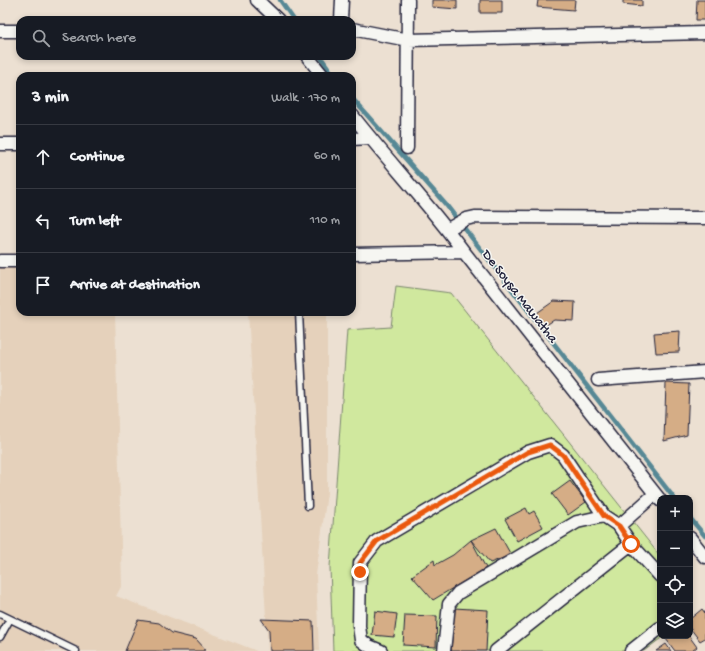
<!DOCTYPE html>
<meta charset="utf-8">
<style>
body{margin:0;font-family:"Gochi Hand",sans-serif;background:#20242c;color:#f1f3f6}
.controls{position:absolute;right:12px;bottom:12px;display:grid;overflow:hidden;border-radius:8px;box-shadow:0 2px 6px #0003}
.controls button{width:36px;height:36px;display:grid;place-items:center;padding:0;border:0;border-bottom:1px solid #363941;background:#171b24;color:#f1f3f6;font:20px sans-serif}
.stop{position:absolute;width:12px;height:12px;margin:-9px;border:3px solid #ea580c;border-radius:50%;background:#fff}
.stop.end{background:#ea580c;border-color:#fff;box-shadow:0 1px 4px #0008}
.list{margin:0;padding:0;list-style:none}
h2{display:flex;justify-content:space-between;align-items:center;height:52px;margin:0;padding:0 16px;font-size:17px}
h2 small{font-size:13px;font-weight:400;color:#9ea1a6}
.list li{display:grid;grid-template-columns:26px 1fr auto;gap:12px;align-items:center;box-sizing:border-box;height:64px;padding:0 16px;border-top:1px solid #363941}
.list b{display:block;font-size:15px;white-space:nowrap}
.list em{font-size:13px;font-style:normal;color:#9ea1a6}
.icon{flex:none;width:22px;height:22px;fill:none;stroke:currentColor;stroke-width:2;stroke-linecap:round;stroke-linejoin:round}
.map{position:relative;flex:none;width:705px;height:651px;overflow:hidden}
.search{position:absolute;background:#171b24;box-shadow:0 2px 6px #0003;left:16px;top:16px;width:340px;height:44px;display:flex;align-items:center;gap:10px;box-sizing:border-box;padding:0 14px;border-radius:12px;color:#9ea1a6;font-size:15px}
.panel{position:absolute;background:#171b24;box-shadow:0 2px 6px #0003;left:16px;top:72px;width:340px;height:244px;border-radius:12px}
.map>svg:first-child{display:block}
.built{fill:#e5d1bb}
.green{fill:#d0e89e;stroke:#79856c}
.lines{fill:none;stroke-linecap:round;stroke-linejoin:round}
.stream{stroke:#578895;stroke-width:4.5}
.building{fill:#d5ad86;stroke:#22223b}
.lane-casing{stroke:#22223b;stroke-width:9}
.street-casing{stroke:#22223b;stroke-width:15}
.lane{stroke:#f6f6f2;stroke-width:6}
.street{stroke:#f6f6f2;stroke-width:12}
.route{stroke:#ea580c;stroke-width:5}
.labels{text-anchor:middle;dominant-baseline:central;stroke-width:3;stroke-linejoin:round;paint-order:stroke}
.street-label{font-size:14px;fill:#22223b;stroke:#f6f6f2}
</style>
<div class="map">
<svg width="705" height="651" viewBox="0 0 705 651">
<rect width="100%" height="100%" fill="#ece0d2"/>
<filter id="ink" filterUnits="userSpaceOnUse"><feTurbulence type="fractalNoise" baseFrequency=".025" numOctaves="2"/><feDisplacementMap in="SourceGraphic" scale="8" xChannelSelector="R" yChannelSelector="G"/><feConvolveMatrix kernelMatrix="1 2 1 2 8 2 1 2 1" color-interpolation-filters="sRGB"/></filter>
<g filter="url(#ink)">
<path class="built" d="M20,263V312H115L122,585L116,596L257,651H0V264Z
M248,312H327V493L316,575L319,651H268Z"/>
<path class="green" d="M396,286L451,293L660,556V636H664L644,651H333L330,567L347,330L391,327Z"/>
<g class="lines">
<path class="stream" d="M280,0L294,20
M320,56L334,76
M352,98L447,206L674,498
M690,518L705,536"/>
</g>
<path class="building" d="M432,0H457V9L432,7Z
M480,0H502V13H480Z
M538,0H575L574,10L537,7Z
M623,0H642V6L623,4Z
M697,0H705V20H696Z
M554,301L575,302L574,321L554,320L543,327L534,315Z
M680,331L679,352L656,353L654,333Z
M666,383L689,384L687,435L664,441Z
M570,481L586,502L568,515L552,494Z
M526,508L529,514L534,511L543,527L517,541L505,519Z
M496,528L511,555L490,563L471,540Z
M471,540L486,568L433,600L412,576L434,560L435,565L453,555Z
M454,608L488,610L486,651H451Z
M702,609L705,613V638L700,641L690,628V619Z
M375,611L397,614L394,637L372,635Z
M405,615L437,616L436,647L403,645Z
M261,619L313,621L314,651H270L269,630Z
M138,620L159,623L172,633L196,639L205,649L204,651H125Z
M669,636H689L697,647L692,651H675L666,639Z
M666,644L671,651H656Z"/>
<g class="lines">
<defs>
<path id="lane" d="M299,312L308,506
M0,614L76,651
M0,637L10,619"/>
<path id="street" d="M257,0L278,20
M341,20L342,0
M352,29L408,40L705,33
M0,31H20
M307,56L323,76
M352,115C388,161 429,204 464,252L660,500
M352,139L370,138
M0,144H20
M407,148L408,0
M448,229L466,219L475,217L705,218
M352,254L464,252
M0,261H20
M598,380L705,372
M619,526L631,544L660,576
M690,538L705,557
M381,651L369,646L361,640L359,626L360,563L377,541L528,452L550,445L563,455L604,516
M444,651L449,604L458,593L577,522L604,516L619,526L655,494
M496,651L631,544
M631,651L660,628"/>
</defs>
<use href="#lane" class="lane-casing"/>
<use href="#street" class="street-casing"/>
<use href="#lane" class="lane"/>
<use href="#street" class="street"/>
</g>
</g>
<g class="lines" filter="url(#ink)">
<path class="route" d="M360,572V563L377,541L528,452L550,445L563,455L604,516L619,526L631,544"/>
</g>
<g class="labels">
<g class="street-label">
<text transform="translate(519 297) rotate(52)">De Soysa Mawatha</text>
</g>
</g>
</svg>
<div class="controls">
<button>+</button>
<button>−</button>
<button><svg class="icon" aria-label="locate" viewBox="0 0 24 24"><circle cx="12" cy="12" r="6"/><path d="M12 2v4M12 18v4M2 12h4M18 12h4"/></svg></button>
<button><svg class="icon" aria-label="layers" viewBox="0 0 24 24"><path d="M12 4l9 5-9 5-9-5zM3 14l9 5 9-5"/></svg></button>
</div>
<div class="stop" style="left:631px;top:544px"></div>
<div class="stop end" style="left:360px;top:572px"></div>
<div class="search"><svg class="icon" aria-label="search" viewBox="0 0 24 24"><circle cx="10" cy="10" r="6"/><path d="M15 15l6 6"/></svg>Search here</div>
<section class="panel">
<h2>3 min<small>Walk · 170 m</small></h2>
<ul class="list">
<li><svg class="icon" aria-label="ahead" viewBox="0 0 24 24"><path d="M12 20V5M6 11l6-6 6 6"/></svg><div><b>Continue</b></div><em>60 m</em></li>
<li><svg class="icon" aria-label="left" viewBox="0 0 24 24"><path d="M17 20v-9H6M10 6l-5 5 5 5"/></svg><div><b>Turn left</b></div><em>110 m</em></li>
<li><svg class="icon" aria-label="arrive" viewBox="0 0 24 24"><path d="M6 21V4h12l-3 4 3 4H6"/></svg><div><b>Arrive at destination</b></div></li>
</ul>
</section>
</div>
